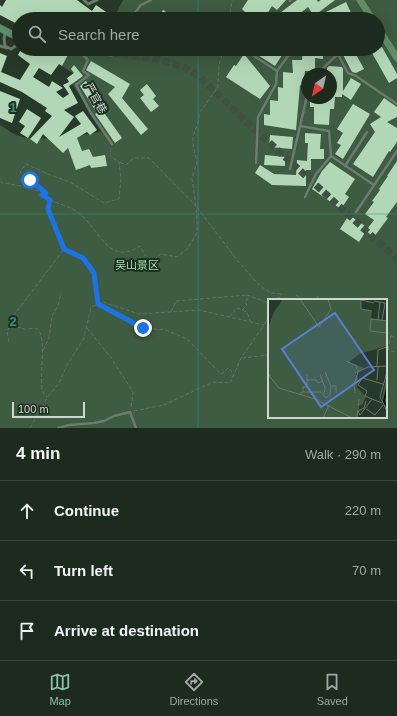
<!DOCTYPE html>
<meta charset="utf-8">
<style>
body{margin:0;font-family:Helvetica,"Noto Sans SC",sans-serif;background:#253328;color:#f1f3f6}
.compass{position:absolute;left:301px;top:68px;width:36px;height:36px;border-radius:50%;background:#1d2b1f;box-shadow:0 4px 16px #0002;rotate:214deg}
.scale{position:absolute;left:12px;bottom:10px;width:73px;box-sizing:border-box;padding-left:4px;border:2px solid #cdd7ce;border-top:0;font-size:11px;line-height:14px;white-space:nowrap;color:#cdd7ce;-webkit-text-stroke:3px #1d2f20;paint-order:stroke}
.stop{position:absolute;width:12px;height:12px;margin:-9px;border:3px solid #1a73e8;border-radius:50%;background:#fff}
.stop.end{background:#1a73e8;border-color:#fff;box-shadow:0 1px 4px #0008}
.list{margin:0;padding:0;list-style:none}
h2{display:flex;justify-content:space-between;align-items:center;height:52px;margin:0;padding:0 16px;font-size:17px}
h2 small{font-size:13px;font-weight:400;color:#a0a7a4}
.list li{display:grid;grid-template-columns:26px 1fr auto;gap:12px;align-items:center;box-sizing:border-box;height:60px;padding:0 16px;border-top:1px solid #3b473d}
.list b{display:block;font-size:15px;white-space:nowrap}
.list em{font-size:13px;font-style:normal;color:#a0a7a4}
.icon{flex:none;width:22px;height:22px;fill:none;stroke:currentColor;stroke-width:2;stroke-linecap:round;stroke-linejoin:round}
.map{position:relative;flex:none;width:397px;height:428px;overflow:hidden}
.search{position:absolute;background:#1d2b1f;box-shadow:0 4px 16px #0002;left:12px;right:12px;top:12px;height:44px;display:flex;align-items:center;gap:10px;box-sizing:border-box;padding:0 14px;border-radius:22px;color:#a0a7a4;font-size:15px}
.sheet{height:232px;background:#1d2b1f}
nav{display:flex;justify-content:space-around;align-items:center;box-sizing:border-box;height:56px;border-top:1px solid #3b473d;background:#1d2b1f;font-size:11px;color:#a0a7a4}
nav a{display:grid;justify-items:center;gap:2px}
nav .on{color:#8abfa5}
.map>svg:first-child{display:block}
.green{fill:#3e5c42;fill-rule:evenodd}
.building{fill:#b2d7b6}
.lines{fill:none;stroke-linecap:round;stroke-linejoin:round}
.secondary-tunnel{stroke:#405142;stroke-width:7;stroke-dasharray:7 3.5;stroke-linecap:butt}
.lane-casing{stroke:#445347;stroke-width:3.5}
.secondary-casing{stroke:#445347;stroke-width:8}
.path{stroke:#627163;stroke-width:1;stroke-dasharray:4 2;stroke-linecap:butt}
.lane{stroke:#6a7e6c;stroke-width:2.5}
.secondary{stroke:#618f69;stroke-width:7}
.route{stroke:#1a73e8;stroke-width:5}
.grid{fill:none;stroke:#3e8e86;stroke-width:1;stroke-opacity:0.55}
.labels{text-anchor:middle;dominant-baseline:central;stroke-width:4;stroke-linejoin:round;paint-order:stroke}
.street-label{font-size:11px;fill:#cdd7ce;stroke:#1d2f20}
.park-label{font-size:11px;fill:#a5dfad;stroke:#1d2f20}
.inset-river{fill:none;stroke:#002007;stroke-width:2}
.inset-road{fill:none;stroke:#69786b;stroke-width:1}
.view{fill:#5b7ed4;fill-opacity:0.15;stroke:#5b7ed4;stroke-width:2}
.inset-edge{fill:none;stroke:#cdd7ce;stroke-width:2}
.grid-label{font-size:13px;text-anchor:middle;font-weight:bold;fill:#3e8e86;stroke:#1d2f20;stroke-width:4;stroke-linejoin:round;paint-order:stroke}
</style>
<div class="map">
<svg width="397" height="428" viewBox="0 0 397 428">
<rect width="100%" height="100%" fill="#273929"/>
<path class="green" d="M123,0H397V428H0V125C6,128 12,134 19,136C36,142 85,136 103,131L71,82L75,75L48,56L47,49H378V19H110L113,14L117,12ZM307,74H331V98H307ZM269,300H386V417H269Z"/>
<path class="building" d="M6,0H77L92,11L96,5L109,14L106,19H72L64,13L60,19H19V25L0,15V5L2,7Z
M248,0H286L277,10L272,6L264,19H241L245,12L242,9Z
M297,0H317L318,2L321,0H335L314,16L308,7L298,15L304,19H277L281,14L280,13Z
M346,2L354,19H326L324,13Z
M163,10L178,19H158Z
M382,47L397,74V78L389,83L372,53Z
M21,49H33L69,53L62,66L59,64L51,75L39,68L33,77L49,87L52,81L63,88L56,92L63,98L69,94L63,85L69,82L67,78L74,73L71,69L74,65L83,76L69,86L78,103L64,110L74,117L59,137L81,124L75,116L83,111L97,130L90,135L87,132L77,138L82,151L89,149L93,157L105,155L107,166L91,168L90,165L76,170L68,148L63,153L43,134L37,144L30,139L52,116L45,111L47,108L22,92L0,82V53L7,56L1,72L20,80L30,64L18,55Z
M259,49H286L275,66L256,54Z
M303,49H323V59L315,58V71H305L303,86L300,85L296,130L264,125V114L270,115V100L278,101V87L283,88V72L293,73L292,60H302Z
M340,49H353L364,69L356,73L352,72Z
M244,54L270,86L260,99L226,77L234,65L236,66Z
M91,61L130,84L122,98L148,129L141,135L108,94L115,87L86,70Z
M329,66L342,67L343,69V91L351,78L361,84L351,100L342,94V97H335L334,109H330L329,125L314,124V107H310V98L331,99V74H327V68Z
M86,81L101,106L100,107L122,138L115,143L95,114L97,113L80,86Z
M147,84L156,96L153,99L159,106L151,112L140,98L144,95L140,90Z
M0,91L20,99L12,123L0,118Z
M384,98L397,107V117L387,122L397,128V142L390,152L389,151L373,177L353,164L375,132L370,124L381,117L374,112Z
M353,104L370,114L343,159L335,154L341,145L337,143L343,133L337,129Z
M27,109L41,118L28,138L20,133L25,126L19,122Z
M305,133L321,134L320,149H324V159H311V170H306V186L272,185L255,173L260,165L274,174L296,175L297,160L307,161L308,143H305Z
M270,135L293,137L292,149L269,147Z
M265,155L285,157V166L264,165Z
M397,161V202L386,217L388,218L374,237L366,231L359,242L340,229L349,215L368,228L374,220L365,214L374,202L372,201L380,190L379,189L388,176H387Z
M330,162L355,179L345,194L349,197L341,209L312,189L322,171Z"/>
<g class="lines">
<path class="secondary-tunnel" d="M111,53L158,59L184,67L200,77L238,114L397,259"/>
<defs>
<path id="lane" d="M84,0L88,4L97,0
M290,1L291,0
M130,19L141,5L151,0
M272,19L274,15
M5,33L4,39L5,46L11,49L17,45L19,42
M0,46L7,48
M254,49L251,54L277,71L293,49
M335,49L348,73L356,76L397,104
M79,51L88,60L83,71L89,75L76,85L91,113L112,144
M317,74L338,54
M300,126L329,131L331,156L374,185
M256,163L258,117L276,84L277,71
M345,166L367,132
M290,169L307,96
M305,197L316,174L331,156
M356,212L397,151
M58,428L69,425L94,423L104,421L114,416L130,412L136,428"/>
<path id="secondary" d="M360,0L372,19
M0,28L19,38
M378,28L397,58
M79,49L111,53"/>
</defs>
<use href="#lane" class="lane-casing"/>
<use href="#secondary" class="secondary-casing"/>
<path class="path" d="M229,19L232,0
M224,49L219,64L218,87L200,112L198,123L193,136V144L197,162L192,178L196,206L237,260L259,285L271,293L282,294
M0,181L3,183L21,186L45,193
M50,200C59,204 71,207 79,213C99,229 109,267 140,246L145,255L153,261L160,254L177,257L187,249L197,233V224L196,206L149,158H134L126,165L119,162
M63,248L48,209L50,200L42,195L46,193L20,172L26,164L50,175L70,182L104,203L119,199L121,179L119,162L110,156L111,148
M296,295L304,300
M277,300L282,294
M317,300L318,295
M242,310L247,305L245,302L247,300V295L269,303
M171,312L176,301L247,295
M229,317L237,308L247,312L250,321
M265,324L269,315
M10,326L9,321L21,306L64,249L83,258L94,273L98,304L143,328L166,330L187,339L219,372L222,374L228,368L230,369L234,376
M87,328L112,359L133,392L131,408
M386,331L391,335L388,349
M391,336L397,337
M9,342L7,331L10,326C19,325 21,330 28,329C31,329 34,327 37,329C48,336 38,380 43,392C44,394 46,396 47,397
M386,348L397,353
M43,350L49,338L52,316L58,306L61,293
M242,358L269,355
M30,428L47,398L59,383L67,365L84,338L91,307L103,302L139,314L199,310L264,325L241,358L230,383L213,382L164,405L134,411"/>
<use href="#lane" class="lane"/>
<use href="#secondary" class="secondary"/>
</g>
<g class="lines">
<path class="route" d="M30,180L46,193L42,195L50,200L48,209L64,249L83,258L94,273L98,304L143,328"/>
</g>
<path class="grid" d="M198,0V19M198,49V428M0,214H397"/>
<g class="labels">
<g class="street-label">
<text transform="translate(96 98) rotate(61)">严官巷</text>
</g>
<g class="park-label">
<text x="137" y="265">吴山景区</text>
</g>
</g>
<g transform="translate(268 299)">
<rect width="119" height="119" fill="#273929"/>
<path d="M15,0H93V10L104,12L103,19L119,22V47L91,55L81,63L96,69L88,75L90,78L89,88L98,98L94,106L89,107L90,119H0V29L6,13ZM119,76L118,82L119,109L114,99Z" fill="#3e5c42"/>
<path class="inset-river" d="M119,89L116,102L119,107"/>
<path class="inset-road" d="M32,0L51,28L63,10L60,0M93,0V10L104,12M93,1L106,4M106,2L117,4L114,21M110,21L112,3M119,22L103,20L102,32L119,34M78,62L89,67L88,69L91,72M109,67L110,51L119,48M57,73L63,87M119,73L112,98L119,112M87,74L100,68L119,67M0,75L11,89L47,100L84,119M52,75L57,89L56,95M39,81H48L50,84L55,82M109,81L110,67M35,93V88H39V75M87,94L86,86L90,73M32,95L34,93H53L58,99L62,96L63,87H68V94M104,100L97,97L99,92L90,86L94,79L115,85M98,102L96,109L90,112L92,116L104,100L114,104M98,110L107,116L115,106M55,119L61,106M89,119L91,100"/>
<path class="view" d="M67,14L106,71L53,108L14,50Z"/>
<rect width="119" height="119" class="inset-edge"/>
</g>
<g class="grid-label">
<text x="13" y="112">1</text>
<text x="13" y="326">2</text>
</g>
</svg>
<svg class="compass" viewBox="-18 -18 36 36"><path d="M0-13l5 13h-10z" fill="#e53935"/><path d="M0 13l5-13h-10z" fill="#a0a7a4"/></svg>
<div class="scale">100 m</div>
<div class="stop" style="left:30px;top:180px"></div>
<div class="stop end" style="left:143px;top:328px"></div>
<div class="search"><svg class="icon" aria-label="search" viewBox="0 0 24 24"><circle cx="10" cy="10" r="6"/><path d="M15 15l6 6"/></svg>Search here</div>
</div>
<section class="sheet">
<h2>4 min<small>Walk · 290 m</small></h2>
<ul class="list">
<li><svg class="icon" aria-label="ahead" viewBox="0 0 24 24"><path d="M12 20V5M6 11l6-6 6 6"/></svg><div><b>Continue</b></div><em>220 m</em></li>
<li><svg class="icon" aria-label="left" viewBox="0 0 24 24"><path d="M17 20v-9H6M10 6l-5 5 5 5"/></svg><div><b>Turn left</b></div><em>70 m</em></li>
<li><svg class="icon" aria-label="arrive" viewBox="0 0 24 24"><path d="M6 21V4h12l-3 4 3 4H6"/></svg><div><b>Arrive at destination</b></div></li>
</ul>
</section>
<nav>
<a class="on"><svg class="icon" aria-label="map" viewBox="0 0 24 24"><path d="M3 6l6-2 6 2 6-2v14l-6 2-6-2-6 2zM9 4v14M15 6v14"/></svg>Map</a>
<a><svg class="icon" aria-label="directions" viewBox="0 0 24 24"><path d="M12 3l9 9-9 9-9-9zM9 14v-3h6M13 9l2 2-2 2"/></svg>Directions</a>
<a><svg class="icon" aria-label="saved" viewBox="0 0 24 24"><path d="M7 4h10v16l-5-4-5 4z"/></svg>Saved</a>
</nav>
